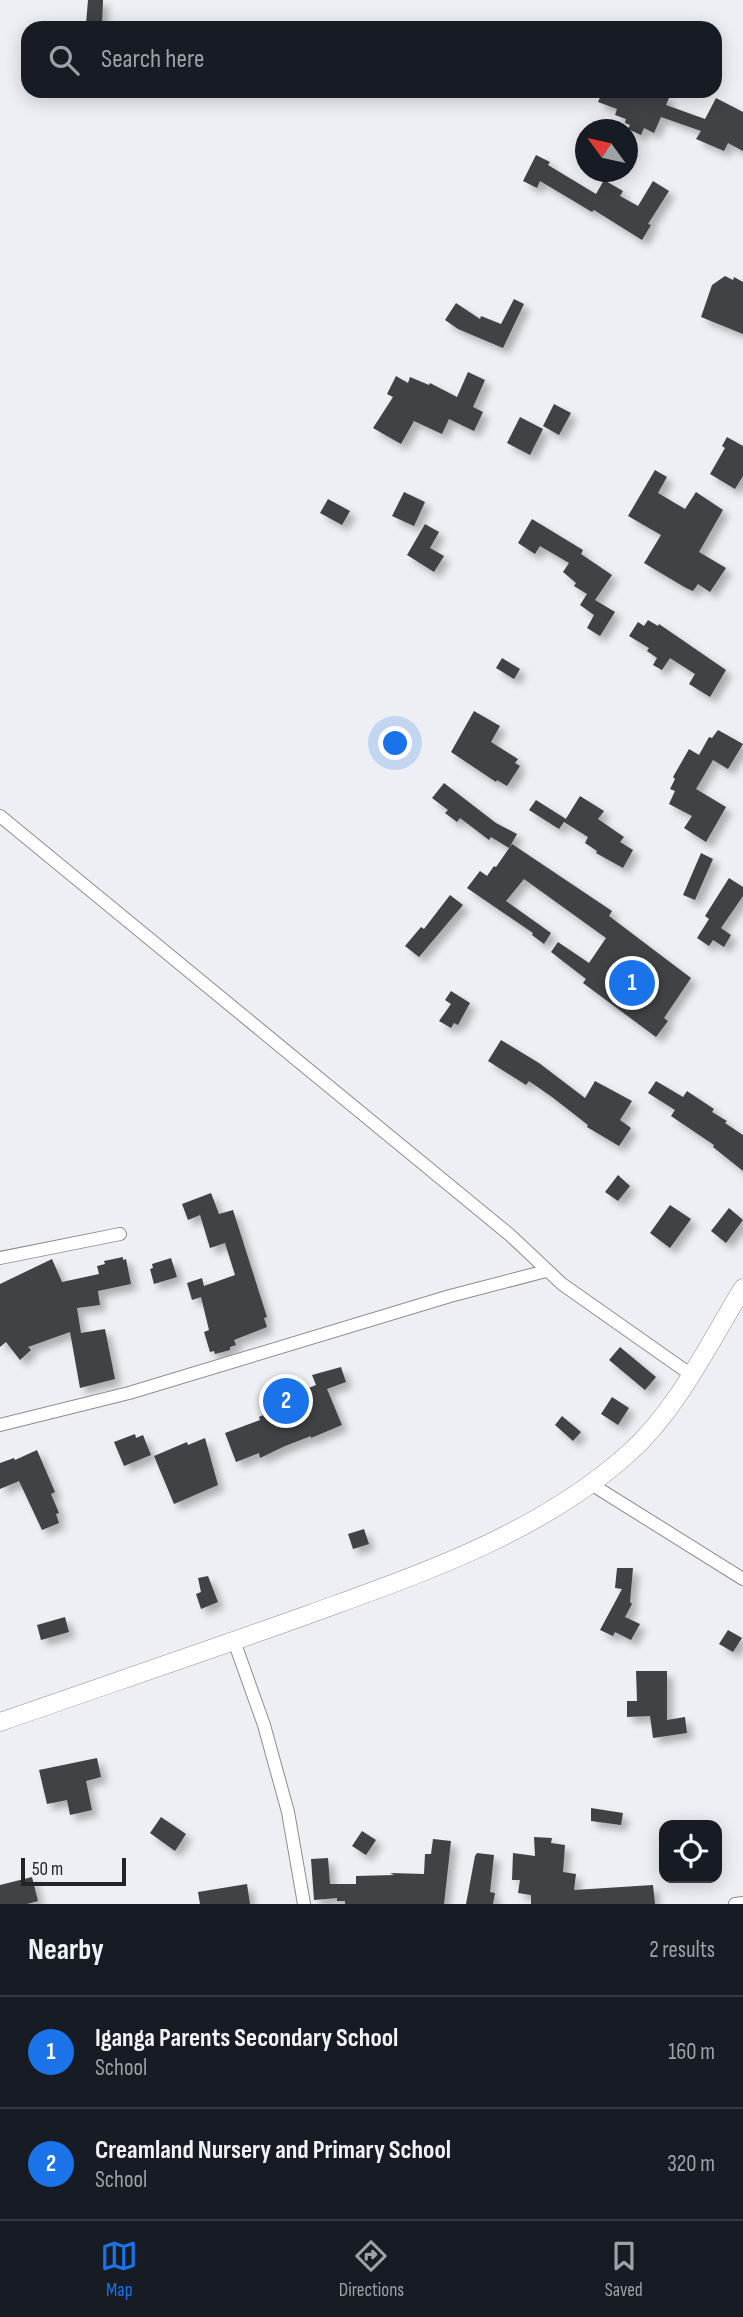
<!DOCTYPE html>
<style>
body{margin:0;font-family:"Sofia Sans Condensed",sans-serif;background:#20242c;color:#f1f3f6}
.controls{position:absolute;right:21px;bottom:21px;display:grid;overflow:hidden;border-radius:14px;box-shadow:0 4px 18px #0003}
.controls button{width:63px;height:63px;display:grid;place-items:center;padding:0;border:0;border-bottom:2px solid #363941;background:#171b24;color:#f1f3f6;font:35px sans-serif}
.compass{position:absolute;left:575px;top:119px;width:63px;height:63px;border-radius:50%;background:#171b24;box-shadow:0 4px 18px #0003;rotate:303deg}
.scale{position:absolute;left:21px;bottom:18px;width:105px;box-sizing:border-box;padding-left:7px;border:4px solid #232425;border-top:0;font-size:19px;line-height:24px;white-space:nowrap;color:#232425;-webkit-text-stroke:5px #eeeff4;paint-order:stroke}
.you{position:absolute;left:396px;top:744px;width:24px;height:24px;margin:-18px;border:5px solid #fff;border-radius:50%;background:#1a73e8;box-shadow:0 0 0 10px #1a73e833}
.badge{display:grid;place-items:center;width:46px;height:46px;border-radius:50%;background:#1a73e8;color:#fff;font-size:23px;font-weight:700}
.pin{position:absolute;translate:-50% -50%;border:4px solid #fff;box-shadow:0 2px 7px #0006}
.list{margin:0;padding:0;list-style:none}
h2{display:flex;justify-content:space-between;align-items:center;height:91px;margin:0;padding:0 28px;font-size:30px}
h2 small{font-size:23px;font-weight:400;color:#9ea1a6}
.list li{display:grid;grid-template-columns:46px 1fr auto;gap:21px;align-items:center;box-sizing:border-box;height:112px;padding:0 28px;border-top:2px solid #363941}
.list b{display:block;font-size:26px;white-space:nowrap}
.list p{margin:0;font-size:23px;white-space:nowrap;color:#9ea1a6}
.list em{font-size:23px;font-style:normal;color:#9ea1a6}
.icon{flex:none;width:38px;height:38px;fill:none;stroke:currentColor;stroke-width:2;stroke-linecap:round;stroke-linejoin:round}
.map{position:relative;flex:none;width:743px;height:1904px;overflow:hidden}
.search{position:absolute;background:#171b24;box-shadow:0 4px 18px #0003;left:21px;right:21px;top:21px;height:77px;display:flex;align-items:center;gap:18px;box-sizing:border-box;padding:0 24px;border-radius:21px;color:#9ea1a6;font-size:26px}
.sheet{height:315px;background:#171b24}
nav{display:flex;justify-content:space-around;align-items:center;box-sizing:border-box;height:98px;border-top:2px solid #363941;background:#171b24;font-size:19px;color:#9ea1a6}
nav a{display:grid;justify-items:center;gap:4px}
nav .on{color:#1a73e8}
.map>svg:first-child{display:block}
.building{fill:#414245;filter:url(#shadow)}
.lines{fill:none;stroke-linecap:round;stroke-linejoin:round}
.street-casing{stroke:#8c8d91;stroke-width:14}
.secondary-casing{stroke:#8c8d91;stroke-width:19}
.street{stroke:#fff;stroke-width:12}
.secondary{stroke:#fff;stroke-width:18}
</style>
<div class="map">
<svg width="743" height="1904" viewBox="0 0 743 1904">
<defs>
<filter id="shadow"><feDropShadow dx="6" dy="6" stdDeviation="3.5" flood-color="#0004"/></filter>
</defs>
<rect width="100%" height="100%" fill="#eeeff4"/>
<path class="building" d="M88,0H103L102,25L86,24Z
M603,91H654L669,98L666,105L705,119L716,98L743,112V151L728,143L724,151L696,139L701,131L661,117L654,133L644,128L641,135L628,129L630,125L625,123L626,119L615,115L617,109L598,102Z
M536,155L550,162L548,165L596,194L604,180L623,191L620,196L638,206L653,181L669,191L648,224L651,225L642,240L594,210L592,212L540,181L537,188L523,181Z
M725,276L733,280L734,277L743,282V334L701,317L712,285Z
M514,299L524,304L503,348L458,329L445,320L456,303L480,319L481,316L501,324Z
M468,372L485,380L473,407L483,412L474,431L449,419L442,434L414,421L401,444L373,428L393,397L387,394L396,376L408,383L410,377L429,385L430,383L457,397Z
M554,404L571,413L559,435L543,426Z
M520,417L543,429L530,455L507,443Z
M727,437L743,446V476L735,489L710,474L725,448L722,446Z
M655,470L667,477L658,493L685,509L696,492L723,510L699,552L726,568L710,592L698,584L693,591L686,588L644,563L661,535L628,516Z
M404,492L425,502L414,526L392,516Z
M328,499L350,511L342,525L320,513Z
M532,519L583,550L581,554L612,575L595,600L615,612L600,636L587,628L594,615L580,605L587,594L574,586L576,583L563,572L569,563L540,546L535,554L518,543Z
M425,524L439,532L430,548L444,556L434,572L407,555Z
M648,620L658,626L659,624L726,670L710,697L689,684L695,674L670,658L662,670L653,665L657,658L647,651L649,648L629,636L638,622L644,626Z
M502,658L520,669L514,679L496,668Z
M474,711L500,726L491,742L518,759L515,763L520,766L507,786L497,780L496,782L451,752Z
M718,730L743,744L728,769L713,760L696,789L726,807L706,842L684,828L692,816L669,804L675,791L670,789L675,779L673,777L689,749L699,755L709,737L712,738Z
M444,783L496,823L517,834L509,848L491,837L489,840L460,818L457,822L445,813L448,810L432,798Z
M580,796L604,811L598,819L624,837L620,842L633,850L623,868L596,853L597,851L585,843L588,837L564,822Z
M536,800L566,819L559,829L529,810Z
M512,844L612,911L609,916L691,978L664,1018L668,1021L656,1037L583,983L586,979L551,952L558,942L589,963L606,938L524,879L506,901L551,933L544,944L532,935L533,933L467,888L480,871L487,876L494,866L496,867Z
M701,853L713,859L695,900L683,895Z
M729,878L743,887V896L721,928L731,935L724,947L713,940L709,946L697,938L709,919L705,916Z
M450,895L463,905L419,957L405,946L421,927L424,929Z
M451,991L470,1003L458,1025L454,1023L451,1028L439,1021L451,1004L445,1000Z
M501,1040L539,1063L585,1098L595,1081L632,1101L620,1120L631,1128L619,1146L587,1127L588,1125L552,1097L529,1081L526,1085L488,1061Z
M656,1081L683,1097L687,1091L714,1109L712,1112L727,1121L725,1123L743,1135V1171L713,1147L714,1145L671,1116L675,1110L648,1093Z
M618,1175L630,1186L618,1201L605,1192Z
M211,1193L219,1214L233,1210L267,1317L264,1318L267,1327L234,1340L236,1345L230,1347V1350L215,1354L214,1351L210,1352L204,1332L209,1330L201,1297L192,1300L187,1283L202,1278L204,1286L235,1275L225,1243L210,1248L200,1215L188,1220L182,1204Z
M670,1205L691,1219L670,1248L650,1233Z
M729,1208L743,1220L726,1243L711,1231Z
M123,1257V1260L126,1259L131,1284L98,1291L100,1305L77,1308L81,1333L105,1329L115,1379L80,1388L70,1332L28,1347L31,1350L20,1360L6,1342L0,1347V1284L52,1259L62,1282L99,1274L97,1266L105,1264L104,1261Z
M171,1258L177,1277L154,1284L150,1269L153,1268L152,1264Z
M620,1347L656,1377L645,1390L609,1360Z
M341,1367L346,1382L327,1389L342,1425L311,1438V1436L285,1446L260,1458L259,1453L236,1462L225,1433L260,1420L259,1417L294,1400L292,1395L316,1385L312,1375Z
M612,1397L629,1408L618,1425L601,1414Z
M562,1416L581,1432L573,1441L555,1425Z
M135,1434L136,1438L143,1435L151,1455L124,1466L114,1442Z
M205,1438L218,1485L174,1504L154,1456L187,1442L188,1445Z
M37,1450L55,1492L51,1494L59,1513L56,1514L59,1523L42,1530L19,1481L0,1489V1463L14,1458L15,1460Z
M364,1529L369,1544L353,1549L348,1534Z
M617,1568H633L630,1602L632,1604L625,1617L640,1624L631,1640L615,1632L613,1636L600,1630L622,1589L615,1588Z
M208,1576L218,1602L201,1609L196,1594L201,1592L198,1578Z
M65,1617L69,1632L41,1640L37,1625Z
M728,1630L742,1638L733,1652L719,1644Z
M636,1671H667V1720L685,1717L687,1733L653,1738L650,1716L627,1717V1701H637Z
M97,1758L101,1777L86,1781L92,1810L70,1815L67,1800L47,1804L39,1770Z
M591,1808L623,1813L621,1825L591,1821Z
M161,1817L186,1834L175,1851L150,1833Z
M362,1831L376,1840L366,1855L352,1846Z
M534,1837L552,1838L551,1843L565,1845L563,1872L576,1874L574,1890L653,1885L655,1904H531V1895L518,1893L520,1880H512L513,1853L535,1856Z
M433,1839L451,1841L444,1904H345V1901H337V1898L314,1900L311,1859L328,1858L330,1884H356V1876L394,1875L390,1873L424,1874L425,1854H431Z
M477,1853L494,1855L490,1892L495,1893L493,1904H466L475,1856Z
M32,1877L38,1901L27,1904H0V1885Z
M247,1884L250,1904H200L198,1892Z"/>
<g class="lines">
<defs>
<path id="street" d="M0,816L510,1235L562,1284L690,1374
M0,1258L120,1234
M0,1425L129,1393L450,1296L546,1271
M591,1484L743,1579
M234,1641L264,1725L288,1812L304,1904
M735,1904L743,1903"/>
<path id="secondary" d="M0,1722C103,1686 207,1651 310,1614C422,1573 539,1534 629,1453C678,1409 709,1343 743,1288"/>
</defs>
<use href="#street" class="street-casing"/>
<use href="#secondary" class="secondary-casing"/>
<use href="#street" class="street"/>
<use href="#secondary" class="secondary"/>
</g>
</svg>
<div class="controls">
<button><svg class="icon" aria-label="locate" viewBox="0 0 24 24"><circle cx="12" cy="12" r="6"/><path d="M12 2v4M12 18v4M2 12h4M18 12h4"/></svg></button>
</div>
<svg class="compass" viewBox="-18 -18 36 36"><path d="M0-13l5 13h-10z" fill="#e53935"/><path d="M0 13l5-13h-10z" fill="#9ea1a6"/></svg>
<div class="scale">50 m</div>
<div class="you"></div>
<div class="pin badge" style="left:632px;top:983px">1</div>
<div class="pin badge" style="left:286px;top:1401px">2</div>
<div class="search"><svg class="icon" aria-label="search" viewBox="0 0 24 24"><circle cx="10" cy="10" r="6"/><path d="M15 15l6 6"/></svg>Search here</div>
</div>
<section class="sheet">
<h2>Nearby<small>2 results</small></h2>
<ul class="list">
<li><span class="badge">1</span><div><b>Iganga Parents Secondary School</b><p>School</p></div><em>160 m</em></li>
<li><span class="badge">2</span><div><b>Creamland Nursery and Primary School</b><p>School</p></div><em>320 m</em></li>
</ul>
</section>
<nav>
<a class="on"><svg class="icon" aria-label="map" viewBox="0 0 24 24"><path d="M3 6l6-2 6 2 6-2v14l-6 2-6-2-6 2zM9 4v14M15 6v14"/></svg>Map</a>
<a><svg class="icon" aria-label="directions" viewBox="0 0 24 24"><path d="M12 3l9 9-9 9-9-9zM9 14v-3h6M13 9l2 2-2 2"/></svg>Directions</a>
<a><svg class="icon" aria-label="saved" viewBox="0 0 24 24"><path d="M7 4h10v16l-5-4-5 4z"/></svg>Saved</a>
</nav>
